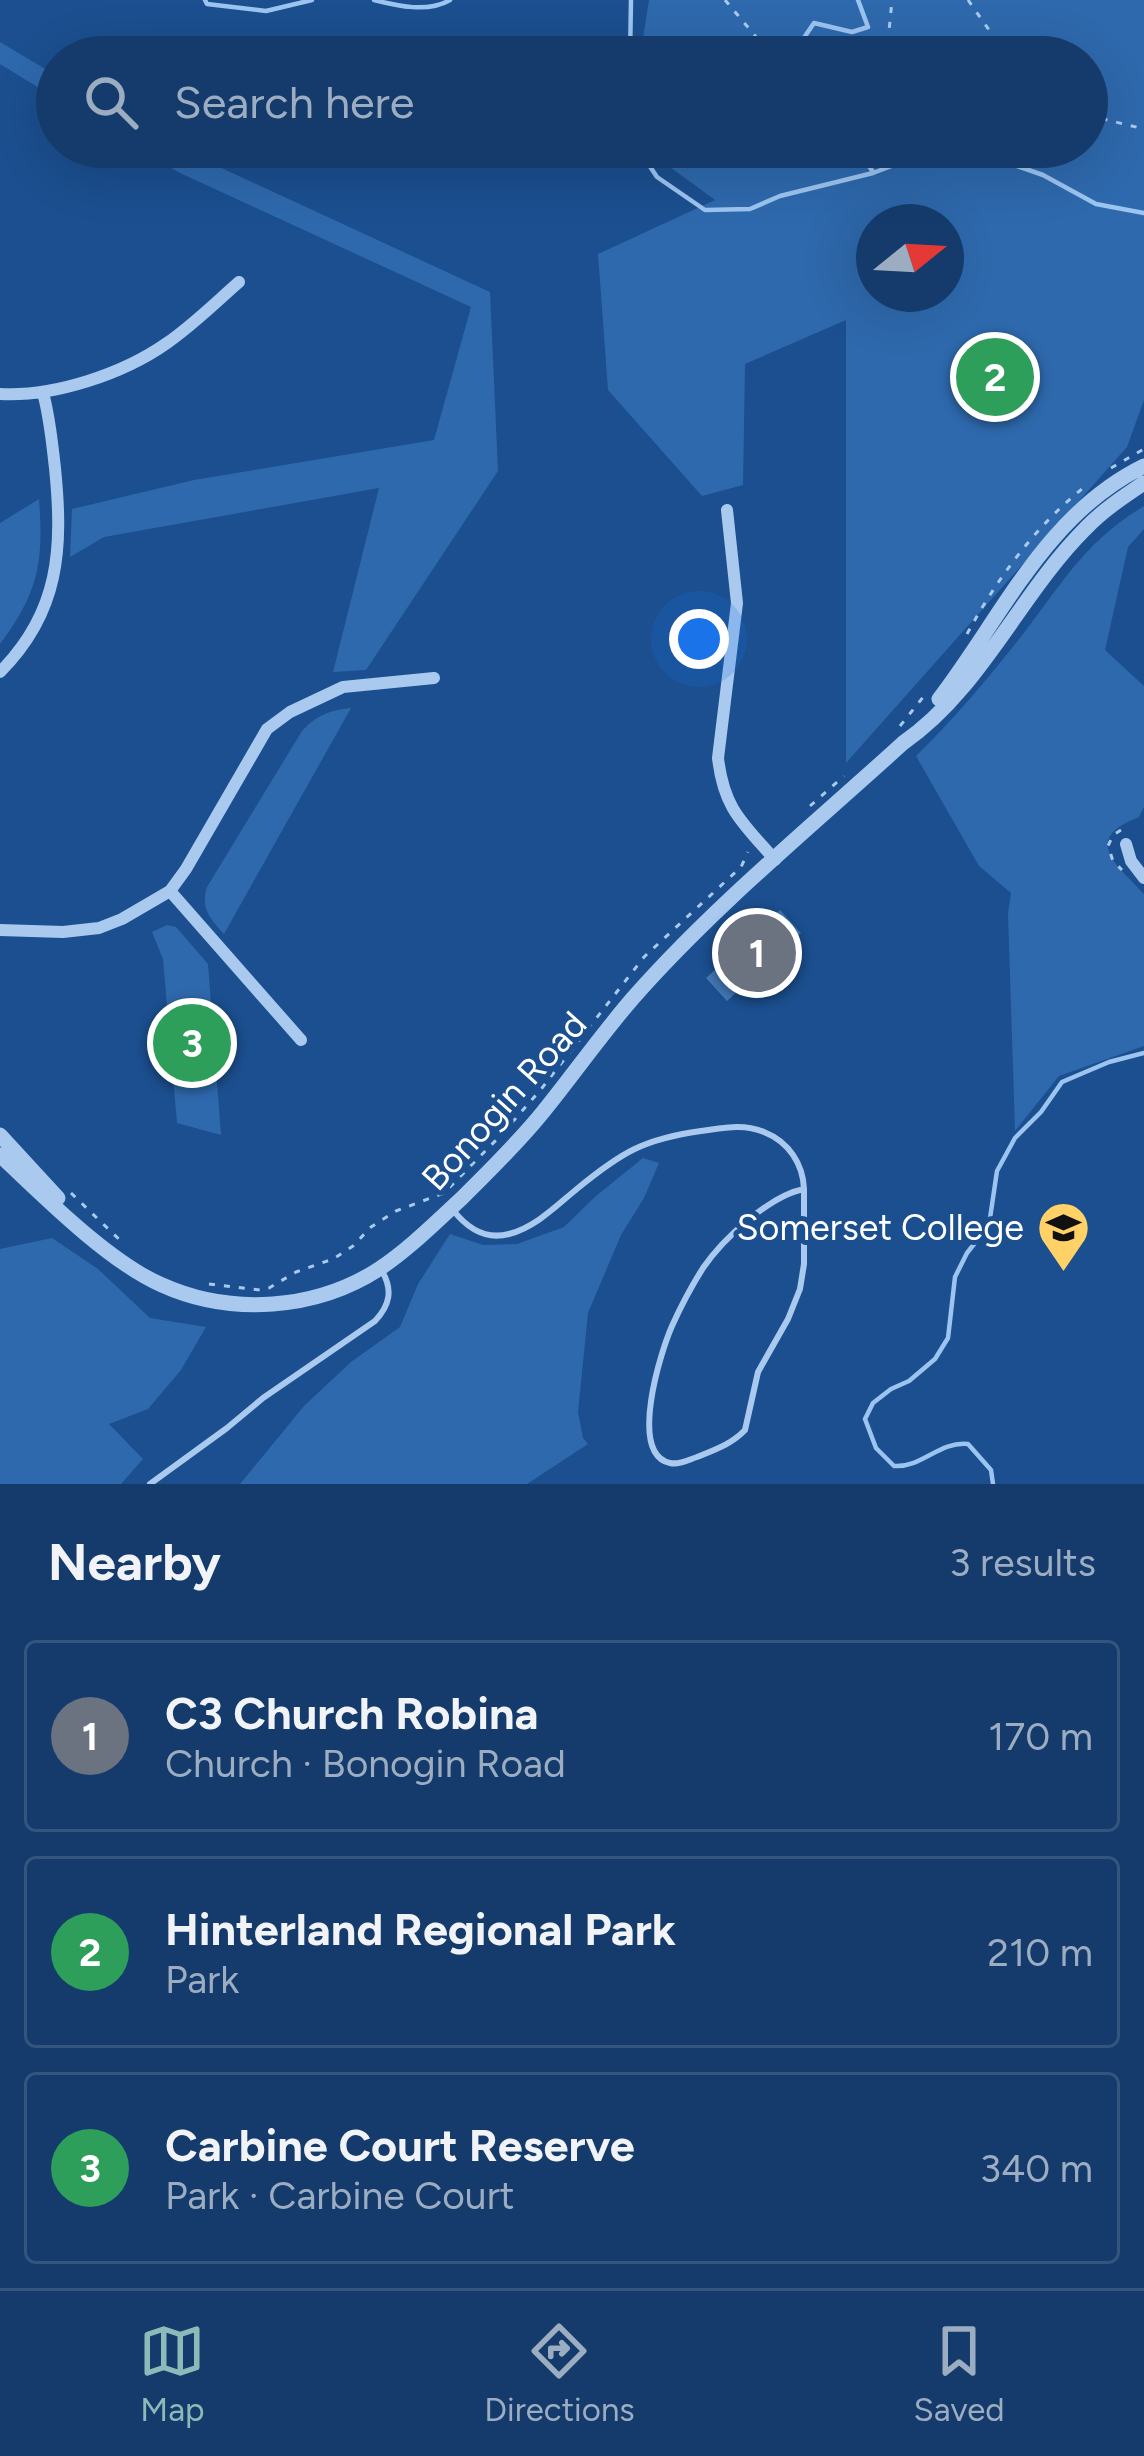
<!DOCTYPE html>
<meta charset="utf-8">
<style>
body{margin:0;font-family:Figtree,sans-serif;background:#214673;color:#f1f3f6}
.compass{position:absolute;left:856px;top:204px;width:108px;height:108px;border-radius:50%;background:#143b6b;box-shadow:0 12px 48px #0002;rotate:72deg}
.you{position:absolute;left:699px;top:639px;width:42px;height:42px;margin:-30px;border:9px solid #fff;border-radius:50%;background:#1a73e8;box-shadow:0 0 0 18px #1a73e833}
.badge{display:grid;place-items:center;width:78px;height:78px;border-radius:50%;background:#8bbbb9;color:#fff;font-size:39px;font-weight:700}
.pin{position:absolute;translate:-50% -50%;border:6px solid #fff;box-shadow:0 3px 12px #0006}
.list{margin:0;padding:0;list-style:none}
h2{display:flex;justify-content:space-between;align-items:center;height:156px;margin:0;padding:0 48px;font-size:51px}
h2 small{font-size:39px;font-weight:400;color:#9dadc1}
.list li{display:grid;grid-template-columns:78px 1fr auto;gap:36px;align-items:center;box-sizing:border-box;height:192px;margin:0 24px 24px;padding:0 24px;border:3px solid #33557e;border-radius:12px}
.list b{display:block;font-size:45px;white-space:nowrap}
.list p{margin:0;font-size:39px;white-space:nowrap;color:#9dadc1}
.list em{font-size:39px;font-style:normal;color:#9dadc1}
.icon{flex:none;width:66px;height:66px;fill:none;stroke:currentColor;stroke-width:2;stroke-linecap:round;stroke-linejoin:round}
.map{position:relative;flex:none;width:1144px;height:1484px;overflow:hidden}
.search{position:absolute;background:#143b6b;box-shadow:0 12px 48px #0002;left:36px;right:36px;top:36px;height:132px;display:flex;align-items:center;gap:30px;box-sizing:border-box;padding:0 42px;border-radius:66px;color:#9dadc1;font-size:45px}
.sheet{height:804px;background:#143b6b}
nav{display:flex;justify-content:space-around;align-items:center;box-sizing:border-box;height:168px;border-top:3px solid #33557e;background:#143b6b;font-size:33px;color:#9dadc1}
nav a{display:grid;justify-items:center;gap:6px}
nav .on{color:#8bbbb9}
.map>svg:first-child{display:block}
.green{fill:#2e69ad;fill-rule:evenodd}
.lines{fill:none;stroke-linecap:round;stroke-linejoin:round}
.stream{stroke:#9cc4f0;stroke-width:4.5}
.building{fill:#4478b7}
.path{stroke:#a9c9ee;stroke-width:3;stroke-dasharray:6 9;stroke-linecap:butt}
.service{stroke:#a9c9ee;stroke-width:6}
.minor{stroke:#a9c9ee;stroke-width:12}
.tertiary{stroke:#a9c9ee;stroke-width:15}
.labels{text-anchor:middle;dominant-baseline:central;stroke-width:10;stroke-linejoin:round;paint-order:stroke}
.street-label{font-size:36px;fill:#fff;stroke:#1b4f8f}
.poi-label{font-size:36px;fill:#fff;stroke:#1b4f8f;text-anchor:end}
</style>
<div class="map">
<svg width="1144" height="1484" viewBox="0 0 1144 1484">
<rect width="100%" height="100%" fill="#1b4f8f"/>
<path class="green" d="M649,0H1144V400L1127,447L846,763V320L745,364L743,485L702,496L608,390L598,254L715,200L659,159L653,147H1087V57H640ZM874,222H946V294H874Z
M0,42L57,76V99L0,64Z
M137,147H176L490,292L498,471L366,670L333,672L379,488L104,537L70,557L72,509L194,480L434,440L471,307L178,172Z
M39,499C44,563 38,593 0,644V523Z
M1144,506V529L1128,547L1105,650L1144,686V807L1139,817C1081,839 1116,864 1144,894V1046L1059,1076L1015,1131L1008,913L1011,893L979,866L916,756C952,721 985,682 1016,643C1059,589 1082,543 1144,506Z
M351,708L224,934C210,919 200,908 207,887L302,731C317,715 330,710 351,708Z
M167,925L176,927L208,964L221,1135L177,1123L163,959L152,932Z
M643,1158L659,1163L644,1198L621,1235L588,1313L578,1412L583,1438L588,1444L527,1484H240L304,1406L351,1362L400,1327L418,1284L450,1234L483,1245L517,1244L564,1227L596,1196Z
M52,1238L98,1269L150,1318L206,1327L181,1370L148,1409L109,1424L143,1459L121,1484H0V1249Z"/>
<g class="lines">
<path class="stream" d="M205,0L207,4L266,11L312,0
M374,0C398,6 428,13 450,0
M630,57L631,0
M801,57L797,48L814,23L852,32L868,27L858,0
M637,147L657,177L705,210L750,209L780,196L873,173L933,150L985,155L1043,175L1096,204L1144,213
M856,147L873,172
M993,1484L991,1470L968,1444C939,1441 922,1468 894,1466L876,1448L865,1419L873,1403L891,1389L909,1381L935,1359L948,1338L955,1277L967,1253L989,1225L997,1171L1015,1138L1041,1112L1062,1082L1109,1062L1144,1053"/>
</g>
<path class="building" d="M780,910L801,933L727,1001L706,978Z"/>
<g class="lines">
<path class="path" d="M725,0L773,57
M968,0L1008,57
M890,57L887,52L892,0
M1087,115L1144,129
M1111,468L1144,449
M967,634C998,577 1037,524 1088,484
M900,726L924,696
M810,806L844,776
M1121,830L1113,835L1108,846L1113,861L1122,870
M71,1193L125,1245
M209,1284L260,1290L269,1288L296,1272L333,1259L353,1246L371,1227L396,1211L444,1193L503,1133L542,1088L644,957L741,867L748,852"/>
<path class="service" d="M453,1210C467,1228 486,1240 509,1234C536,1227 557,1205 578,1188C622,1152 644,1139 701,1131C723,1128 743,1123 764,1132C789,1142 803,1164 804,1189V1264L800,1289L788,1319L758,1372L745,1430C732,1444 714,1450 697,1457C688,1460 679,1465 670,1463C628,1454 661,1351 672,1326C681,1306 691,1287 703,1268C723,1239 769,1196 804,1189
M150,1484L227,1428L263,1398L375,1321C390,1305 393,1290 382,1271"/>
<path class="minor" d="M0,394C54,397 123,374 167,343C193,325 215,303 239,282
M727,510L737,603L718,758C724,810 743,823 775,860
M0,672C60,612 63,548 55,468C52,443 50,418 43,393
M1126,844L1131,861L1144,878
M170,891L301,1040
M0,930L63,932L99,928L122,919L170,891L186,869L267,729L290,712L343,687L434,678"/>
<path class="tertiary" d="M939,699C1002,617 1046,514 1144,466
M0,1135L58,1198
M0,1155C43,1196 109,1262 162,1285C231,1316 316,1310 379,1269C409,1249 436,1222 462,1198C490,1170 518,1143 543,1112C573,1075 601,1035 633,998C714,906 812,826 903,743C981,689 1019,595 1085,529C1102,511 1123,497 1144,483"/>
</g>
<defs>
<symbol id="school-pin" viewBox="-11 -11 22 30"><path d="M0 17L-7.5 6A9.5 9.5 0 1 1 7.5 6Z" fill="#ffd166" stroke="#1b4f8f"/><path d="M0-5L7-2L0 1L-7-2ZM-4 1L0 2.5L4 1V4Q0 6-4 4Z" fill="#111"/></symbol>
</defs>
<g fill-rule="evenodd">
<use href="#school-pin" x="1034" y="1198" width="59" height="81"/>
</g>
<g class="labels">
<g class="street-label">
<text transform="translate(504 1101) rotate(-48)">Bonogin Road</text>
</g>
<g class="poi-label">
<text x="1024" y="1227">Somerset College</text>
</g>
</g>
</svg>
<svg class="compass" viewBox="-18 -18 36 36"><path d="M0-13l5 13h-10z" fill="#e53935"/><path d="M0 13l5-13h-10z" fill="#9dadc1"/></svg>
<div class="you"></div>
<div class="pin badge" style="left:757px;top:953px;background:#6b7280">1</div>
<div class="pin badge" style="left:995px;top:377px;background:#2e9e5b">2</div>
<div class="pin badge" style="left:192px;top:1043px;background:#2e9e5b">3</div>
<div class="search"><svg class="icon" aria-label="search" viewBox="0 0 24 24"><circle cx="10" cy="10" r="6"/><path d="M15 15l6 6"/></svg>Search here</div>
</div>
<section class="sheet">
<h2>Nearby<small>3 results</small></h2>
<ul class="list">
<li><span class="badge" style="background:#6b7280">1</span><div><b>C3 Church Robina</b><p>Church · Bonogin Road</p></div><em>170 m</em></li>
<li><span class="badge" style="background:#2e9e5b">2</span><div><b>Hinterland Regional Park</b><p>Park</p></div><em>210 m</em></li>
<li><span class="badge" style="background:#2e9e5b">3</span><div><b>Carbine Court Reserve</b><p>Park · Carbine Court</p></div><em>340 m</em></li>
</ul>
</section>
<nav>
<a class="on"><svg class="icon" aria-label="map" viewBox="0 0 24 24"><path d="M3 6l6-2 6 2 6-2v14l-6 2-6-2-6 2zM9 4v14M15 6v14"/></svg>Map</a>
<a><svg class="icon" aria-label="directions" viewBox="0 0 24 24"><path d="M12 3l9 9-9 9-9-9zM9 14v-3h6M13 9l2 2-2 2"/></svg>Directions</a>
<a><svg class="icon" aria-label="saved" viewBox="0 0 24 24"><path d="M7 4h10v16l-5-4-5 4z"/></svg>Saved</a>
</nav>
